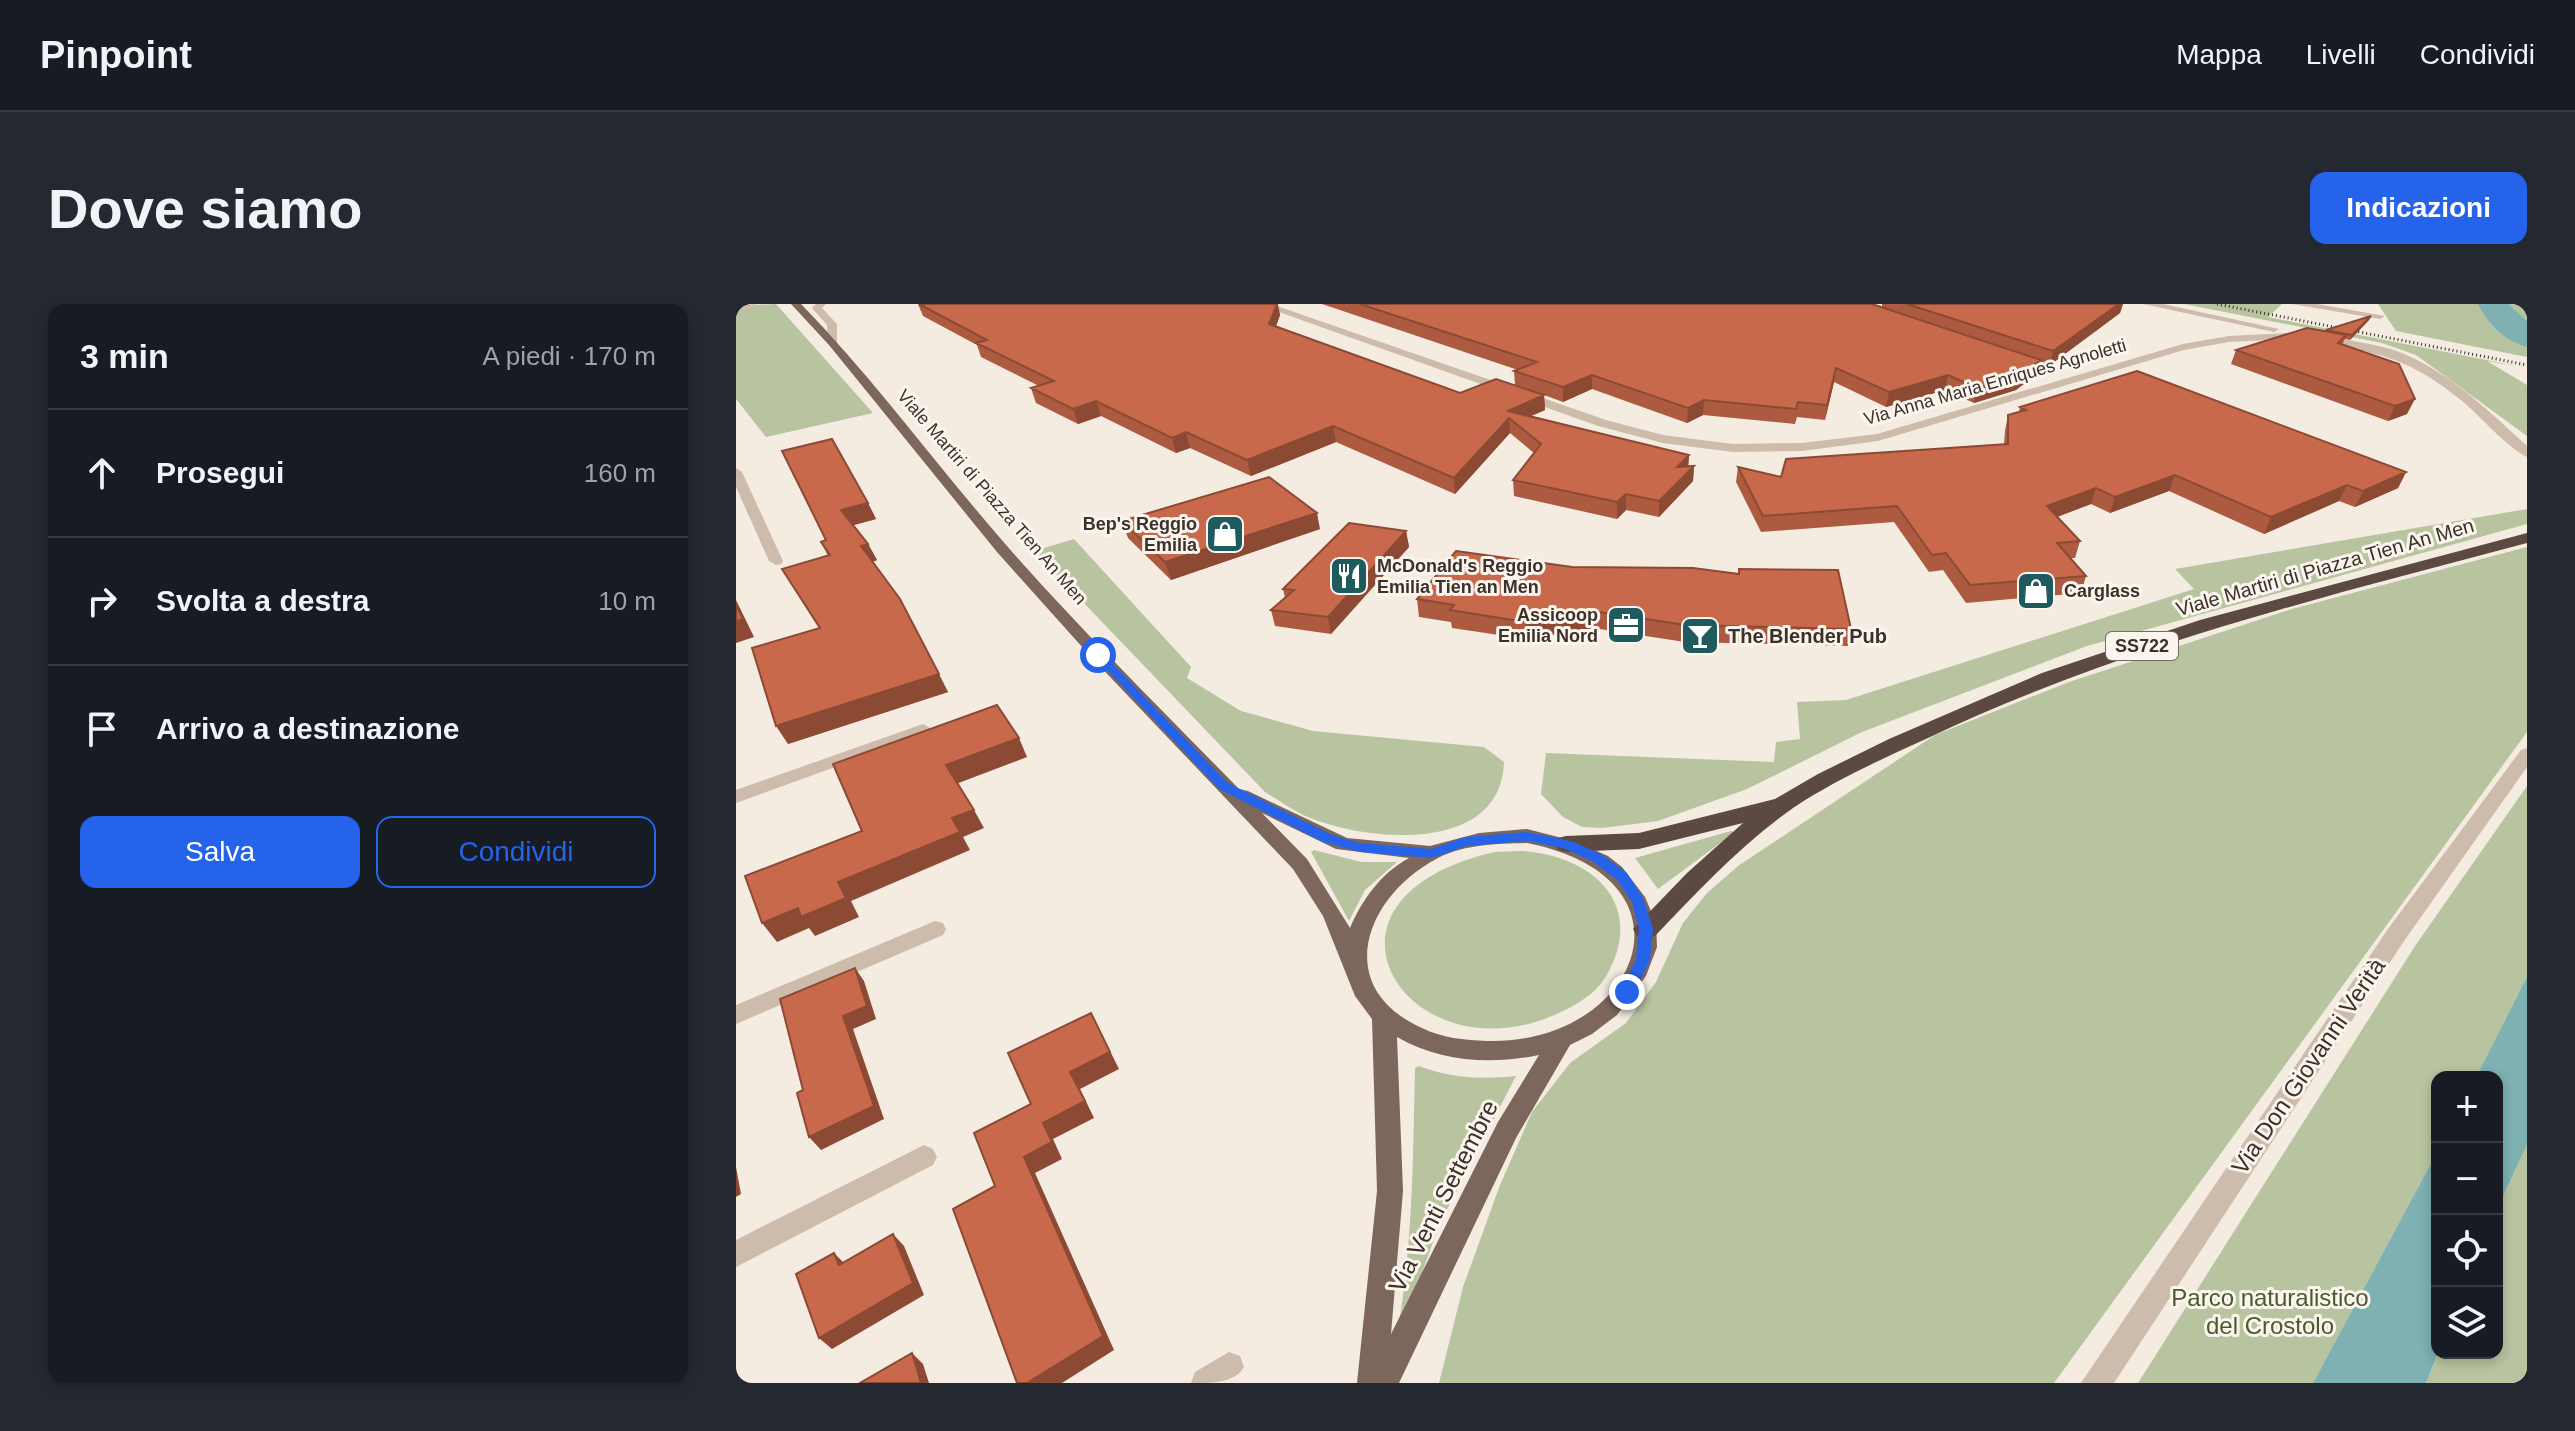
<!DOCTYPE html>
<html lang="it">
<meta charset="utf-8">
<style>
body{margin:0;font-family:Helvetica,sans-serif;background:#242831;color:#f1f3f6}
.controls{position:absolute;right:24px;bottom:24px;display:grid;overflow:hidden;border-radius:16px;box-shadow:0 4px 12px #0003}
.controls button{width:72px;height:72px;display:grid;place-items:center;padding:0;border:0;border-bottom:2px solid #363941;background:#171b24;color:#f1f3f6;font:40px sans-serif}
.stop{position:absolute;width:24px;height:24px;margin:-18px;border:6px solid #2563eb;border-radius:50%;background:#fff}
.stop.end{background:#2563eb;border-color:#fff;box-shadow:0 2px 8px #0008}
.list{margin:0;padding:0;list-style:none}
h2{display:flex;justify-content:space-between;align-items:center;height:104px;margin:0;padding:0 32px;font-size:34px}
h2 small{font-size:26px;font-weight:400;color:#9ea1a6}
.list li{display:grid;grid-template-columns:52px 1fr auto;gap:24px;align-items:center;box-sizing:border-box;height:128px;padding:0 32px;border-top:2px solid #363941}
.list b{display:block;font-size:30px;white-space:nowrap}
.list em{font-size:26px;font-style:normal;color:#9ea1a6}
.actions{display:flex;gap:16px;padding:24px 32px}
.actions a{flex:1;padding:18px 0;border:2px solid #2563eb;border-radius:16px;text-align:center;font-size:28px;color:#2563eb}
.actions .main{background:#2563eb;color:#fff}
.icon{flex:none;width:44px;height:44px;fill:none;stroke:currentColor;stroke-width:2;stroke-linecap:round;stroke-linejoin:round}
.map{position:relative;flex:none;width:1791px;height:1079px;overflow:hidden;border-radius:16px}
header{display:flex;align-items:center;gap:48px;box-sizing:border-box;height:112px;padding:0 40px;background:#171b24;border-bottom:2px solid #363941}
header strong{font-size:38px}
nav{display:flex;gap:44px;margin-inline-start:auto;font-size:28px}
.intro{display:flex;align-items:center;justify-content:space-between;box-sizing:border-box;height:192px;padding:0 48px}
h1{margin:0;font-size:56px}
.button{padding:20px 36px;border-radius:16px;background:#2563eb;color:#fff;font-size:28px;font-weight:700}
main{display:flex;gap:48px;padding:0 48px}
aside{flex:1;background:#171b24;border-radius:16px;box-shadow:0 4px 12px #0003}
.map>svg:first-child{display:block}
.green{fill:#b8c4a0}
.water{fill:#7fb0b2}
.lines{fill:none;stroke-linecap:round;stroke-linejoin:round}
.river{fill:#7fb0b2;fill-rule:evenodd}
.minor{fill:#cdbbac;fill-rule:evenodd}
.major{fill:#7d675c;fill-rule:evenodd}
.highway{fill:#5c4a42;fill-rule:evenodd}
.rail{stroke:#3b302b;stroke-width:3;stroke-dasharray:1 3;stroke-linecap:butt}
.wall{fill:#ac5a40}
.shaded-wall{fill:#8c4a34}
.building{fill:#c8694b;stroke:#8c4a34;stroke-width:2}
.route{fill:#2563eb}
.labels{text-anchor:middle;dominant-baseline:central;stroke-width:6;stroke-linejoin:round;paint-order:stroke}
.far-street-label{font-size:18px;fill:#3b302b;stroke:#fbf5ee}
.far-poi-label{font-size:18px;font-weight:bold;fill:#3b302b;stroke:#fbf5ee;text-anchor:end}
.shield{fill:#fbf5ee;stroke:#756b66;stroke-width:2}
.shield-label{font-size:18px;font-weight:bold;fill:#3b302b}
.street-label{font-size:20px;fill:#3b302b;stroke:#fbf5ee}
.poi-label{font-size:20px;font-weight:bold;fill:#3b302b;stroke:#fbf5ee;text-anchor:start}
.near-street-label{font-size:24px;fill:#3b302b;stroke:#fbf5ee}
.near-park-label{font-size:24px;fill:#4a5a2e;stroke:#fbf5ee}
</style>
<header>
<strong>Pinpoint</strong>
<nav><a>Mappa</a><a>Livelli</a><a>Condividi</a></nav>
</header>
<div class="intro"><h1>Dove siamo</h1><a class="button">Indicazioni</a></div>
<main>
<aside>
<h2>3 min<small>A piedi · 170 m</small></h2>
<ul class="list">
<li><svg class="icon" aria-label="ahead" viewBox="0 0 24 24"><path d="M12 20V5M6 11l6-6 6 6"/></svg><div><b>Prosegui</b></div><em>160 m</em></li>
<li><svg class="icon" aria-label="right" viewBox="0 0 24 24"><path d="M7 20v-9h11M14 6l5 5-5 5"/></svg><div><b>Svolta a destra</b></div><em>10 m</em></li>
<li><svg class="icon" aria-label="arrive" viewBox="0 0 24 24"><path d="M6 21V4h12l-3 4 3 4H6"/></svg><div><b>Arrivo a destinazione</b></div></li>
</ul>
<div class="actions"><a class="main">Salva</a><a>Condividi</a></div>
</aside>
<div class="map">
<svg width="1791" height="1079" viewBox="0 0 1791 1079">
<rect width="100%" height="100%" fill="#f4ebe1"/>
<path class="green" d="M40,0L137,109L30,133L0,95V2Z
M1448,0H1546L1532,13L1791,64L1751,57L1791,81V132L1680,51L1646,39Z
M1642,0H1791V53L1660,27Z
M1791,205V220L1351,342L1126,428L1011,485L922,517L866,524L846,523L827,513L805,490L810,449L1038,458L1040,438L1064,435L1061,398L1110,396L1458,285L1439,265Z
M338,235L455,363L451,374L505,407L577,427L748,443L768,458C765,549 637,538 577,515C560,509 544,497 529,488L298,247Z
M1791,243V428L1318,1079H703L727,983L764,881L796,808L834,759L890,719L920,678L947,619L971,589L1002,562L1199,431L1333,378L1556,305Z
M1791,482V673L1740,773H1701V848L1577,1079H1402L1679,642Z
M995,527L999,528L922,585L899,554Z
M578,546L625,558H661L629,586L613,617L575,548Z
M759,548C771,548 784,546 796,548C866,557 909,608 869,674C858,692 835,704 816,712C669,773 556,594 759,548Z
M683,762C717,775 745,775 780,772L703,921L666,1026L662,1025C677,939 677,851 679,764Z
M1791,841V1079H1690L1702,1049H1761V905Z"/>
<path class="water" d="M1791,673V841L1761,905V773H1740Z
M1701,848L1702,1049L1690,1079H1577Z"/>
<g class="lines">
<path class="river" d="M1742,0H1772L1791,17V43C1770,38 1751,19 1742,0Z"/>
<path class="minor" d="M20,0V4L0,8V2Z
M80,0H90L86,4L101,20V41L92,39L91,21L76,4Z
M521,0H535L870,116L927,131L997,140L1066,139L1141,130L1447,40L1493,32L1569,28L1574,31L1569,34L1493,38L1448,46L1142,137L1066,147L997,148L927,139L862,122Z
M1407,0H1427L1543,25L1538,28Z
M1556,0H1581L1649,12L1644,15Z
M1581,31C1609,36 1640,39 1666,49C1714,69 1754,108 1791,142V153C1774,146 1742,110 1725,96C1669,51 1644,51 1577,36L1576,34Z
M0,164L6,168L47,257L45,260L40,261L33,257L0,183Z
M187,420L196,425L193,429L0,499V486Z
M1791,444V463L1668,637L1378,1079H1345L1652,625L1785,446Z
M199,617L207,619L210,625L207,631L0,720V701Z
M188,841L197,845L201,853L197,861L0,963V936Z
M493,1048L504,1052L508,1063C499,1079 476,1079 455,1079L459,1068Z"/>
<path class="major" d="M55,0H65C139,76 201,162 271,242C345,326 425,405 503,485L512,487L611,534L694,542L743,529L791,525L838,537L872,552L886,563L909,593L920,619L921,643L910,672L881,711L856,730L834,741L780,834L663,1079H621L641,887L636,715L619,692L587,612L557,565L356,354L261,248L93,41ZM526,509L600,545L673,554C645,569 626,596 614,624L571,555ZM791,539C971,575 902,741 751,737C728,736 706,734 686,724C595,683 629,592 702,554C729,540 761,540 791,539ZM661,733C704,758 755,761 803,751L762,818L655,1030L667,887Z"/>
<path class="highway" d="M1791,229V239C1587,293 1383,343 1192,434C1146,455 1099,476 1057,504C1006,540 962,587 919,632L910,635L901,632L897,625L951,569L1007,519L903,545L830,548L822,546L818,540L822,534L830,532L903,529L1039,495L1082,470L1153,435L1306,369L1464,316Z"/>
<path class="rail" d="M1481,0L1791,61"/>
</g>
<path class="wall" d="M182,0H542L544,11L540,22L724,89L779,81L778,67L782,66L586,0H1136L1146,3V0H1387L1384,9L1314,61L1304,58L1301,70L1280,86L1238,99L1209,86L1150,103L1098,78L1089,116L1061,113L1059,120L967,111L951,119L856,85L827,98L808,91L809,106L795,112L953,151L952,162H958L957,177L923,213L890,206L881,215L778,192L777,176L798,149L774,129L719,190L600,138L515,172L454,144L440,149L365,112L342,120L300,99L295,84L303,82L245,53L241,41L187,12Z
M1635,12L1633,16L1614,36L1609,35L1606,41L1671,110L1652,117L1495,60L1500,46L1589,27L1590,26Z
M1284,103L1670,168L1662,184L1619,203L1603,197L1528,230L1433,187L1374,209L1355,200L1321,213L1344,237L1339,254H1335L1350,272L1345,289L1230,299L1207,266L1193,268L1158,218L1025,228L1000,178L1002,163L1045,173L1268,141L1269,127L1272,111L1283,108Z
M132,199L140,215L118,221L132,240L141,256L137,258L212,388L52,440L83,324L46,265L92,252L85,238L90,236Z
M386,217L584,225L435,276L392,234Z
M670,227L673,243L595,330L539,322L535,306L549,294L547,285Z
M681,295L1115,325L1112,342L949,338L857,324L790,335L716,324L715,318L683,313Z"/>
<path class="shaded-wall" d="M541,0L544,11L536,33L533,20Z
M1383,0H1387L1384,9L1314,61L1317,47Z
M1635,12L1633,16L1614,36L1616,31Z
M1305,56L1301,70L1280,86L1238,99L1241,84Z
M1100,64L1098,78L1089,116L1091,101Z
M856,71V85L827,98V83Z
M1212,71L1209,86L1150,103L1153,88Z
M808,91L809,106L779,119L773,114L774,129L719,190L718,174L772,107Z
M1679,95L1671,110L1652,117L1659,102Z
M968,96L967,111L951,119L952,104Z
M360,97L365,112L342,120L337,105Z
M597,122L600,138L515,172L511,156Z
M450,128L454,144L440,149L436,134Z
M953,151L952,166L941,163Z
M958,162L957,177L923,213V197Z
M1670,168L1662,184L1619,203L1627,187Z
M1439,171L1433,187L1374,209L1379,193Z
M1611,181L1603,197L1528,230L1535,213Z
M1360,184L1355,200L1307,218L1311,202Z
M890,190V206L881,215V198Z
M132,199L140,215L114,222L105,206Z
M581,209L584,225L435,276L429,258Z
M670,227L673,243L595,330L592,313Z
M132,240L141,256L133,259L125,242Z
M0,296L18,333L0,339Z
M857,307V324L790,335L789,318Z
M203,370L212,388L52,440L40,422Z
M283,434L291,453L220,480L210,461Z
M238,506L248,524L227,533L234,546L115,597L123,613L79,632L73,624L41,638L26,619L216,514Z
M119,664L128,677L140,715L117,725L148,815L85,846L73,833L107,712Z
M355,709L383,765L344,785L358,814L317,835L326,855L299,869L378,1046L326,1079H291L288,853L334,768Z
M0,863L5,890L0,893Z
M157,930L168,942L188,991L96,1045L83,1034Z
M98,949L110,961H103Z
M176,1049L187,1060L193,1079H185Z"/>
<path class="building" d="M183,0H541L533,20L724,89L760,75L808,91L772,107L953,151L941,163L958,162L923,197L890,190L881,198L777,176L805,140L773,114L718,174L597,122L511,156L450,128L436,134L360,97L337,105L295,84L318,77L240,39L251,36Z
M624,0H1136L1305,56L1283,71L1241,84L1212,71L1153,88L1100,64L1091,101L1062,98L1060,105L968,96L952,104L856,71L827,83L778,67L801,58Z
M1171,0H1383L1317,47Z
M1635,12L1616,31L1590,26Z
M1571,24L1610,31L1602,39L1663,60L1679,95L1659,102L1500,46Z
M1401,67L1670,168L1627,187L1611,181L1535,213L1439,171L1379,193L1360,184L1311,202L1344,237L1321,239L1350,272L1234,281L1210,249L1196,251L1161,202L1027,212L1002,163L1045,173L1050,155L1272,140V111L1290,106L1284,103Z
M96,135L132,199L105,206L132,240L125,242L164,295L203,370L40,422L16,344L84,324L46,265L94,251L85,238L90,236L46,147Z
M533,173L581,209L429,258L386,217Z
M613,219L670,227L592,313L535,306L558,286L547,285Z
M720,247L836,263L957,264L1003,270V265L1102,266L1115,325L949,321L857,307L789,318L714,306L718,301L681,295Z
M0,301L7,315L0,317Z
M261,401L283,434L210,461L238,506L216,514L224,528L102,578L110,594L65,613L62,604L26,619L9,572L126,527L97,460Z
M119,664L131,702L107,712L138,802L73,833L61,789L67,786L44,695Z
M355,709L374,748L334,768L349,797L307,819L316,838L288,853L367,1032L291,1079H281L217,905L259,882L238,829L295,800L272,749Z
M157,930L177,979L83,1034L60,970L98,949L103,961Z
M176,1049L185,1079H124Z"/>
<path class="route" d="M359,349H366L492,479L596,531L624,539L695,545L729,533L791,528L835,537L865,550L891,569L907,594L917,625L914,656L896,692L891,693L883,688L900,656L903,625L896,598L881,576L856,557L827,544L791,537L730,542L696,554L624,548L587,538L483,485L359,353Z"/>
<defs>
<symbol id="shop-square" viewBox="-11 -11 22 22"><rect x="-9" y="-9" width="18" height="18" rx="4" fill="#1f5a5e" stroke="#fbf5ee"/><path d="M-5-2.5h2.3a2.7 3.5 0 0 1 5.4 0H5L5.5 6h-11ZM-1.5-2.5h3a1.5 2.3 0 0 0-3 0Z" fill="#fff"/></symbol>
<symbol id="restaurant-square" viewBox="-11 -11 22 22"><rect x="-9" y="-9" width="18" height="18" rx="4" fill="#1f5a5e" stroke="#fbf5ee"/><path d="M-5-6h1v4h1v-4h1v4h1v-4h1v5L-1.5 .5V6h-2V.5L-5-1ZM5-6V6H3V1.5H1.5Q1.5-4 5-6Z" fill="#fff"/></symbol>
<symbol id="office-square" viewBox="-11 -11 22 22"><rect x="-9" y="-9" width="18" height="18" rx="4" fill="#1f5a5e" stroke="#fbf5ee"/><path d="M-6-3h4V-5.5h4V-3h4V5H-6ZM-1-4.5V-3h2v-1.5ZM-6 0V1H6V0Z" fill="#fff"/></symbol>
<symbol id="bar-square" viewBox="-11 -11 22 22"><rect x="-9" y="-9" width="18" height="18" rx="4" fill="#1f5a5e" stroke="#fbf5ee"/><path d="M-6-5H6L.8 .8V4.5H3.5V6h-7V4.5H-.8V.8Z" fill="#fff"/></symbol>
</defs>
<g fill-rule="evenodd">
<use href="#shop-square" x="467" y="208" width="44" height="44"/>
<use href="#restaurant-square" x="591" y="250" width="44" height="44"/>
<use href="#shop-square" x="1278" y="265" width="44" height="44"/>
<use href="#office-square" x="868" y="299" width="44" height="44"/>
<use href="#bar-square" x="942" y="310" width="44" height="44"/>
</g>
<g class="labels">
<g class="far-street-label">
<text transform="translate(1259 78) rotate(-16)">Via Anna Maria Enriques Agnoletti</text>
<text transform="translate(256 193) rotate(49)">Viale Martiri di Piazza Tien An Men</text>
</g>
<g class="far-poi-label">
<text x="461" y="220">Bep's Reggio<tspan x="461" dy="21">Emilia</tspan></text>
<text x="641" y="262" text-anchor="start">McDonald's Reggio<tspan x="641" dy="21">Emilia Tien an Men</tspan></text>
<text x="1328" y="287" text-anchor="start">Carglass</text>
<text x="862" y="311">Assicoop<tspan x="862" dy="21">Emilia Nord</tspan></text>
</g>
<rect class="shield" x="1370" y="328" width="72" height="28" rx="6"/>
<g class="shield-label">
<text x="1406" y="342">SS722</text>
</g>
<g class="street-label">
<text transform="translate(1589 263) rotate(-16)">Viale Martiri di Piazza Tien An Men</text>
</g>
<g class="poi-label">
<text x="992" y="332">The Blender Pub</text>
</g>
<g class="near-street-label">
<text transform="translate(1572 762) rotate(-56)">Via Don Giovanni Verità</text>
<text transform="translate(707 892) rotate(-63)">Via Venti Settembre</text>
</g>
<g class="near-park-label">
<text x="1534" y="993">Parco naturalistico<tspan x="1534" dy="28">del Crostolo</tspan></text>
</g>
</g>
</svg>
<div class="controls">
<button>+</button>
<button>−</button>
<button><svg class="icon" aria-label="locate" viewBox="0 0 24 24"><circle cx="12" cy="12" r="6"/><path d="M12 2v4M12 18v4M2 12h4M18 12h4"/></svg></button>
<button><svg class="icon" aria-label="layers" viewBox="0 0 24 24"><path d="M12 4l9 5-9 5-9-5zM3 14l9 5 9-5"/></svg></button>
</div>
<div class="stop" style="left:362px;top:351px"></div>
<div class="stop end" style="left:891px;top:688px"></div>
</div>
</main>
